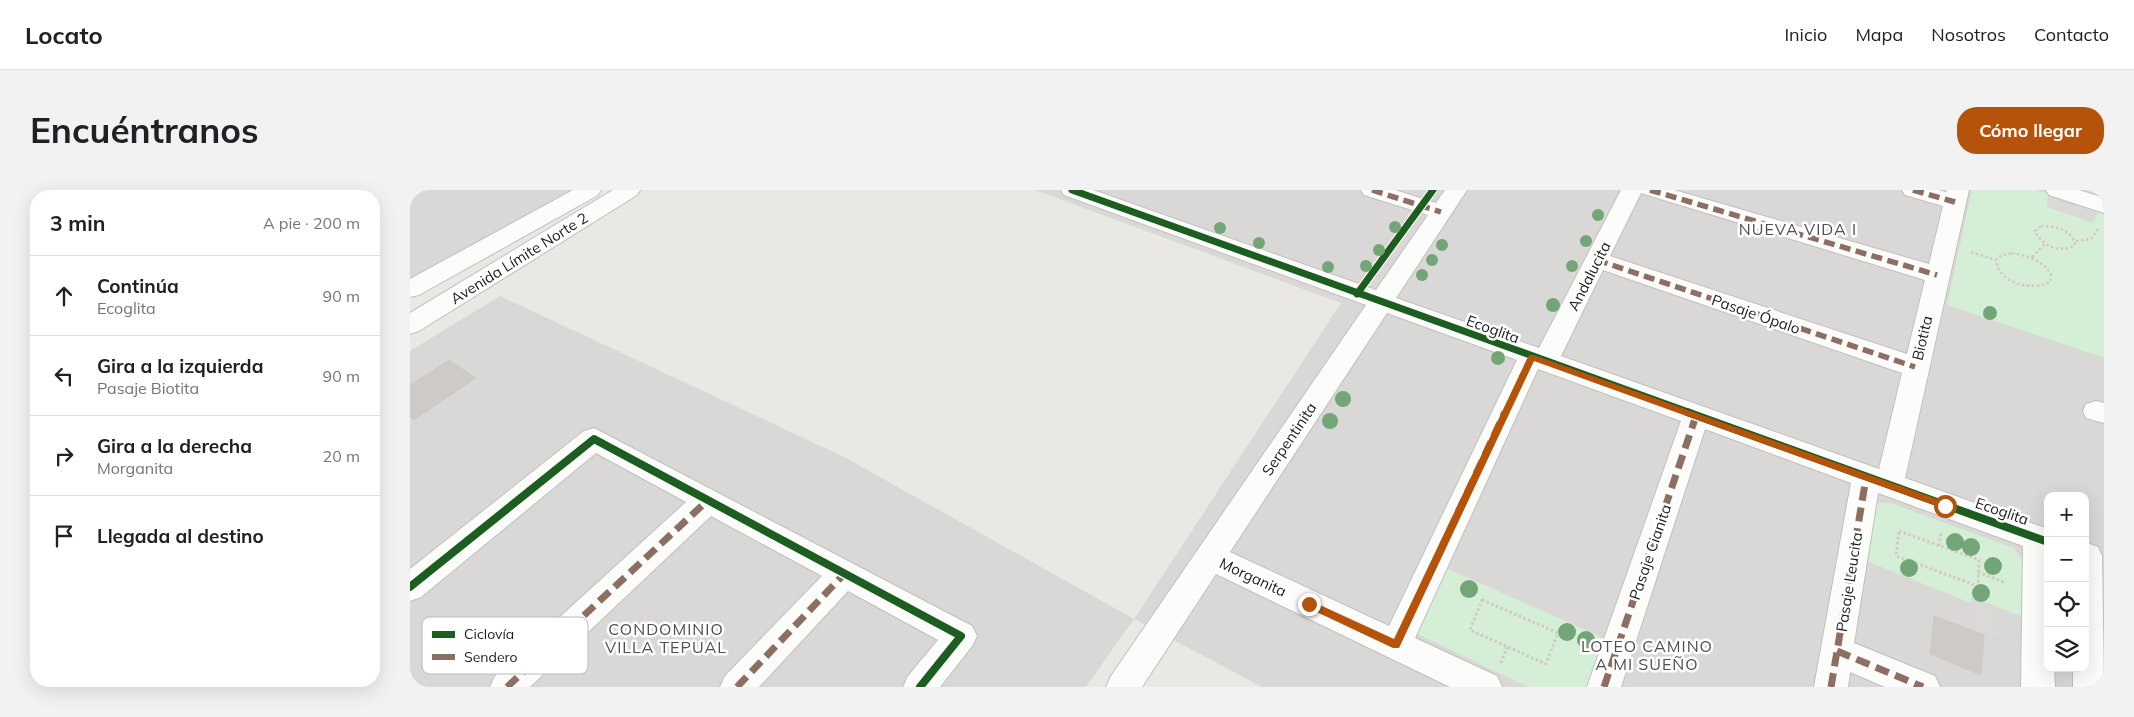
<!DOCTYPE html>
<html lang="es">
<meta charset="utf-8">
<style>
body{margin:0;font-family:Mulish,sans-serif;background:#f2f2f2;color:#202124}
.controls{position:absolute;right:15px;bottom:15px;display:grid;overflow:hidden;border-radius:10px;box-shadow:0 5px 20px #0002}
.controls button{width:45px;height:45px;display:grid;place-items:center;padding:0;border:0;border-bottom:1px solid #e0e0e0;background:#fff;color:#202124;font:25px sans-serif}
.stop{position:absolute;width:15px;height:15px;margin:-11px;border:4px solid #b45309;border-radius:50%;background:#fff}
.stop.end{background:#b45309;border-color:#fff;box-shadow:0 1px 5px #0008}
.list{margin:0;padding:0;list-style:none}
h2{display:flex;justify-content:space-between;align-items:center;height:65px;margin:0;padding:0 20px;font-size:21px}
h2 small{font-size:16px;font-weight:400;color:#757577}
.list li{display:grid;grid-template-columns:32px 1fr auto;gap:15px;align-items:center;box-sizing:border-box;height:80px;padding:0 20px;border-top:1px solid #e0e0e0}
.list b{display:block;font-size:19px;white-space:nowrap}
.list p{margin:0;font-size:16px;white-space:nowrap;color:#757577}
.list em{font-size:16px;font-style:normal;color:#757577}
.icon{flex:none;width:28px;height:28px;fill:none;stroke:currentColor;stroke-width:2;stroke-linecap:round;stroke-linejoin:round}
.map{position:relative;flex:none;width:1694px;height:497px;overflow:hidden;border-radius:20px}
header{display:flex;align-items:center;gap:30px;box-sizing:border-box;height:70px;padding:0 25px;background:#fff;border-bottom:1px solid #e0e0e0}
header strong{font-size:24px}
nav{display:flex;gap:28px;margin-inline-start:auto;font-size:18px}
.intro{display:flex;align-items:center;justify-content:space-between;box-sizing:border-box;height:120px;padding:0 30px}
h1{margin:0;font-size:35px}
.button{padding:12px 22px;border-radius:20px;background:#b45309;color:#fff;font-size:18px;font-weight:700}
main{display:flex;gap:30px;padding:0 30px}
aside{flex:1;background:#fff;border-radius:20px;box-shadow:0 5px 20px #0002}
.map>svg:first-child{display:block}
.residential{fill:#d9d8d6;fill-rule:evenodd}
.park{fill:#d4efd5}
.parking{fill:#dad9d8}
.building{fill:#cdcac7;stroke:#cdcac6}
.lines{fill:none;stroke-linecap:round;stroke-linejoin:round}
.street-casing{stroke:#c1c0bf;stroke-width:2}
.path-far1{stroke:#d4c8c6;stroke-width:2.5;stroke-dasharray:2.5 2.5;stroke-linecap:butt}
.path{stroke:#d4c8c6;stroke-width:3;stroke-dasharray:2.5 2.5;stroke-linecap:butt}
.street{fill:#fcfcfb;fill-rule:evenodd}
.quiet-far1{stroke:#8d6e63;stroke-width:5.5;stroke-dasharray:11 5.5;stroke-linecap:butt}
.quiet{stroke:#8d6e63;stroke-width:7;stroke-dasharray:14 7;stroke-linecap:butt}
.cycleway-far1-casing{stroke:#fff;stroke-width:9}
.cycleway-casing{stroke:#fff;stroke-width:11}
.cycleway-far1{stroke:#1b5e20;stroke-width:7}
.cycleway{stroke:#1b5e20;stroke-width:8}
.tree{fill:#74a578}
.route{fill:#b45309}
.labels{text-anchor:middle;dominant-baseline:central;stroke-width:5;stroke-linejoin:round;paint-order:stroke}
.street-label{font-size:15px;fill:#1c1c1c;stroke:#fff}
.neighbourhood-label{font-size:16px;letter-spacing:1px;fill:#4f4f4f;stroke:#fff}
.key{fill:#fff;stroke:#bbb;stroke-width:1}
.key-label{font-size:14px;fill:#1c1c1c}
</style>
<header>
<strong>Locato</strong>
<nav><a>Inicio</a><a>Mapa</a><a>Nosotros</a><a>Contacto</a></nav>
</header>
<div class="intro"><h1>Encuéntranos</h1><a class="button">Cómo llegar</a></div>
<main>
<aside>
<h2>3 min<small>A pie · 200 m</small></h2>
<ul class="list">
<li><svg class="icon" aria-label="ahead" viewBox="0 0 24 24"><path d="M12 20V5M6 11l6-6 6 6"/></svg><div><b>Continúa</b><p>Ecoglita</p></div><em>90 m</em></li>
<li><svg class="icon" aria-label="left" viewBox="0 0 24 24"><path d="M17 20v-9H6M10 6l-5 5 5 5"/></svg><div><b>Gira a la izquierda</b><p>Pasaje Biotita</p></div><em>90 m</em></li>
<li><svg class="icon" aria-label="right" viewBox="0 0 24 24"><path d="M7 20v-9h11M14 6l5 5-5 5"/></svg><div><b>Gira a la derecha</b><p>Morganita</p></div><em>20 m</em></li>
<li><svg class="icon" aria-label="arrive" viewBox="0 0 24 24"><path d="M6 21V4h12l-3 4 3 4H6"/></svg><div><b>Llegada al destino</b></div></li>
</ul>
</aside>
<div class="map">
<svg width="1694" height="497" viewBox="0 0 1694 497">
<rect width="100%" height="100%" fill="#eae8e4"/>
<path class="residential" d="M0,0H168L0,95Z
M625,0H1694V497H852L724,429L676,497H0V161L90,106L434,267L724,429L931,113ZM1638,306H1675V478H1638Z"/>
<path class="park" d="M1562,0H1626L1694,22V168L1537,115Z
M1468,313H1480L1604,358L1612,370L1613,427L1562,407L1561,413L1454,370L1463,316Z
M1036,378L1191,447L1193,452L1178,497H1118L1003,442Z"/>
<path class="parking" d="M1638,4L1688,20L1684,33L1637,17Z
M1562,407L1589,417L1588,446L1560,436Z"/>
<path class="building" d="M39,170L66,188L4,230L0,227V195Z
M1524,426L1574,445L1571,485L1520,464Z"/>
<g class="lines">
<defs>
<path id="street" d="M163,0H191L188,5L9,105L0,107V89Z
M203,0H230L227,5L9,141L0,144V123Z
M651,0H683L966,100L1018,25L954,5L951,0H985L1026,13L1035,0H1057L986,108L1129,158L1211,0H1264L1519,74L1533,16L1495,5L1492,0H1528L1536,2L1537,0H1559L1495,288L1638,339V478H1644L1645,497H1611L1613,356L1468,303L1444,453L1525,486L1530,497H1475L1440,482L1438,497H1404L1441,293L1295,239L1211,497H1177L1271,231L1128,179L1005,448L1087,486L1092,497H1040L806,384L732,497H696L701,486L956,115L654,5ZM1231,3L1515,90L1497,164L1200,66ZM1193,80L1492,183L1469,279L1151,166ZM977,123L1107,170L979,436L820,362Z
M1636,0H1669L1694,8V23L1639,5Z
M1686,211L1694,213V233L1676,228L1673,221L1676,214Z
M184,238L562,436L567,446L562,456L530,497H493L498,486L528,450L438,401L349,497H310L315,486L412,386L301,326L120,497H80L85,486L276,312L186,263L11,407L0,411V379L174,241Z
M1677,353L1688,357L1692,366L1694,497H1663V478H1675Z"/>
</defs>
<use href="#street" class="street-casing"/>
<path class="path-far1" d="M1631,36C1645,36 1662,39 1665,55C1650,64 1632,56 1625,41Z
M1666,51L1681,49L1690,37
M1561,62L1586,70
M1602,63C1618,66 1632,70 1641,84L1640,92C1621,101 1589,94 1586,70L1592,65Z
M1622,67L1635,54"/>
<path class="path" d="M1489,341L1569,370L1568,396L1486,366Z
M1529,356L1531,341
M1568,382L1596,393
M1072,410L1148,443L1136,474L1060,440Z
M1091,473L1097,457"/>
<use href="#street" class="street"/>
<path class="quiet-far1" d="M962,0L1031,22
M1240,0L1527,85
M1503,0L1545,12
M1187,70L1505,177
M1095,223L1121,167"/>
<path class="quiet" d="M986,455L1095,222
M1427,461L1513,497
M97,497L298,310
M327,497L435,383
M1194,497L1286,226
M1421,497L1456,288"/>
<defs>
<path id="cycleway-far1" d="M662,0L1281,223
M947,104L1023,0"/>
<path id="cycleway" d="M1277,222L1638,352
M0,397L184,249L551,446L510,497"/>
</defs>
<use href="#cycleway-far1" class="cycleway-far1-casing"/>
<use href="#cycleway" class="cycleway-casing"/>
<use href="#cycleway-far1" class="cycleway-far1"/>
<use href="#cycleway" class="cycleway"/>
</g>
<g class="tree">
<circle cx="1188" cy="25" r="6"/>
<circle cx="985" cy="37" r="6"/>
<circle cx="810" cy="38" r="6"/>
<circle cx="1176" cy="51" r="6"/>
<circle cx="849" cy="53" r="6"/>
<circle cx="1032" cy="55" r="6"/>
<circle cx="969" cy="60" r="6"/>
<circle cx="1022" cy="70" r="6"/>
<circle cx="956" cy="76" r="6"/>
<circle cx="1162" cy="76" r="6"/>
<circle cx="918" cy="77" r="6"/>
<circle cx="1012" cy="85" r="6"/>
<circle cx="1143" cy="115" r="7"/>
<circle cx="1580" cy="123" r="7"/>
<circle cx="1088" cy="168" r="7"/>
<circle cx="933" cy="209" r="8"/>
<circle cx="920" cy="231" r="8"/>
<circle cx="1545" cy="352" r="9"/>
<circle cx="1561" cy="357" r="9"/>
<circle cx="1583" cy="376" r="9"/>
<circle cx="1499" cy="378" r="9"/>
<circle cx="1059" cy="399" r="9"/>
<circle cx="1571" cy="403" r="9"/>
<circle cx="1157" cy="442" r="9"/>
<circle cx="1176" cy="450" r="9"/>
</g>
<path class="route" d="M1119,165H1124L1538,313L1539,316L1535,319L1532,318L1124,171L989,458H983L896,417V411L899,410L984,449Z"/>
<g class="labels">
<g class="street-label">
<text transform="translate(109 68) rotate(-32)">Avenida Límite Norte 2</text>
<text transform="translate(1179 86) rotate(-63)">Andalucita</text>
<text transform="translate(1346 124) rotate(19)">Pasaje Ópalo</text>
<text transform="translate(1083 139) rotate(20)">Ecoglita</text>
<text transform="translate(1512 148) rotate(-77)">Biotita</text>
<text transform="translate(879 249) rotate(-56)">Serpentinita</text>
<text transform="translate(1592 321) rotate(19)">Ecoglita</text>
<text transform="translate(1240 362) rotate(-71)">Pasaje Cianita</text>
<text transform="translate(843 387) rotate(25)">Morganita</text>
<text transform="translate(1439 392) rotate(-81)">Pasaje Leucita</text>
</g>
<g class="neighbourhood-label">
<text x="1388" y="39">NUEVA VIDA I</text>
<text x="256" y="439">CONDOMINIO<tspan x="256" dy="18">VILLA TEPUAL</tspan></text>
<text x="1237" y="456">LOTEO CAMINO<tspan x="1237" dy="18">A MI SUEÑO</tspan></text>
</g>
</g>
<rect x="12" y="427" width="166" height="57" rx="8" class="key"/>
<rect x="22" y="441" width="23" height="7" fill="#1b5e20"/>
<rect x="22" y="464" width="23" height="6" fill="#8d6e63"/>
<g class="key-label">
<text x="54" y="449">Ciclovía</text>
<text x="54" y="472">Sendero</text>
</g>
</svg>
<div class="controls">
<button>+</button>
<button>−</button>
<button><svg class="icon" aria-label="locate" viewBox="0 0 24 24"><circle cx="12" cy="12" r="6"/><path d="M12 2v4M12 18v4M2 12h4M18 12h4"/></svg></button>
<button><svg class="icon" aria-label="layers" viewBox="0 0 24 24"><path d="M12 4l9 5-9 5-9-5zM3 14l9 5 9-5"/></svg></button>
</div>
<div class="stop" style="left:1535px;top:316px"></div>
<div class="stop end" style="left:899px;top:414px"></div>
</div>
</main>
